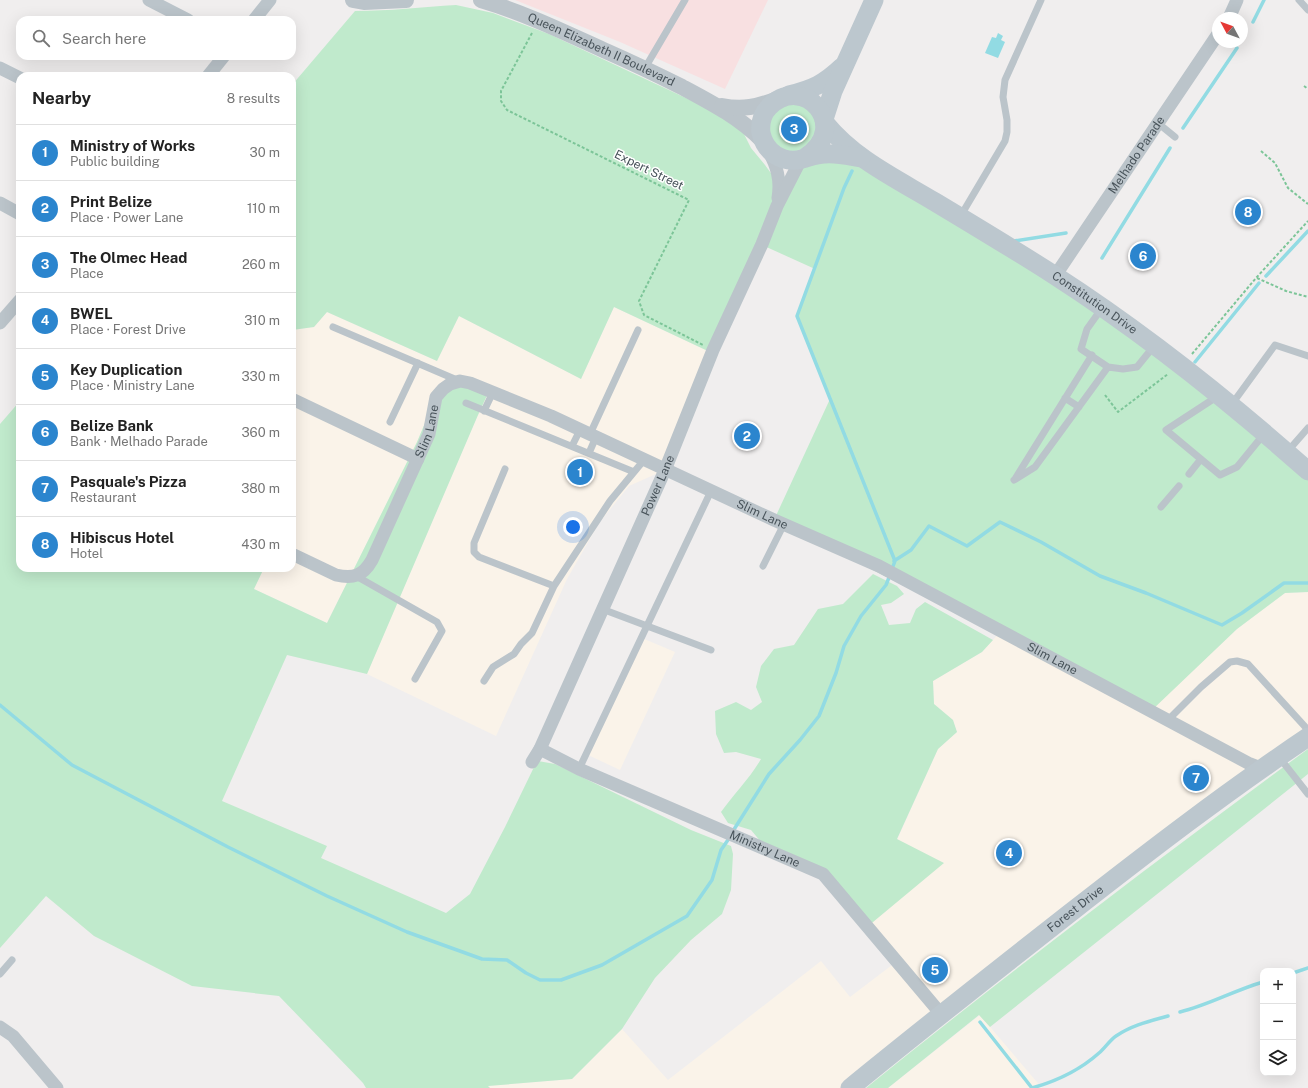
<!DOCTYPE html>
<meta charset="utf-8">
<style>
body{margin:0;font-family:"Public Sans",sans-serif;background:#f2f2f2;color:#222}
.controls{position:absolute;right:12px;bottom:12px;display:grid;overflow:hidden;border-radius:8px;box-shadow:0 4px 16px #0002}
.controls button{width:36px;height:36px;display:grid;place-items:center;padding:0;border:0;border-bottom:1px solid #e0e0e0;background:#fff;color:#222;font:20px sans-serif}
.compass{position:absolute;left:1212px;top:12px;width:36px;height:36px;border-radius:50%;background:#fff;box-shadow:0 4px 16px #0002;rotate:311deg}
.you{position:absolute;left:573px;top:527px;width:14px;height:14px;margin:-10px;border:3px solid #fff;border-radius:50%;background:#1a73e8;box-shadow:0 0 0 6px #1a73e833}
.badge{display:grid;place-items:center;width:26px;height:26px;border-radius:50%;background:#2b85ce;color:#fff;font-size:13px;font-weight:700}
.pin{position:absolute;translate:-50% -50%;border:2px solid #fff;box-shadow:0 1px 4px #0006}
.list{margin:0;padding:0;list-style:none}
h2{display:flex;justify-content:space-between;align-items:center;height:52px;margin:0;padding:0 16px;font-size:17px}
h2 small{font-size:13px;font-weight:400;color:#767676}
.list li{display:grid;grid-template-columns:26px 1fr auto;gap:12px;align-items:center;box-sizing:border-box;height:56px;padding:0 16px;border-top:1px solid #e0e0e0}
.list b{display:block;font-size:15px;white-space:nowrap}
.list p{margin:0;font-size:13px;white-space:nowrap;color:#767676}
.list em{font-size:13px;font-style:normal;color:#767676}
.icon{flex:none;width:22px;height:22px;fill:none;stroke:currentColor;stroke-width:2;stroke-linecap:round;stroke-linejoin:round}
.map{position:relative;flex:none;width:1308px;height:1088px;overflow:hidden}
.search{position:absolute;background:#fff;box-shadow:0 4px 16px #0002;left:16px;top:16px;width:280px;height:44px;display:flex;align-items:center;gap:10px;box-sizing:border-box;padding:0 14px;border-radius:12px;color:#767676;font-size:15px}
.panel{position:absolute;background:#fff;box-shadow:0 4px 16px #0002;left:16px;top:72px;width:280px;height:500px;border-radius:12px}
.map>svg:first-child{display:block}
.commercial{fill:#faf3e9}
.medical{fill:#f8e0e1}
.green{fill:#c0eacc}
.water{fill:#92dbe3}
.lines{fill:none;stroke-linecap:round;stroke-linejoin:round}
.stream{stroke:#92dbe3;stroke-width:3.5}
.path{stroke:#7cc598;stroke-width:2;stroke-dasharray:3 2;stroke-linecap:butt}
.service{stroke:#bbc4ca;stroke-width:7}
.minor{stroke:#bbc4ca;stroke-width:13}
.tertiary{stroke:#bbc4ca;stroke-width:16}
.secondary{stroke:#bcc7ce;stroke-width:19}
.labels{text-anchor:middle;dominant-baseline:central;stroke-width:3;stroke-linejoin:round;paint-order:stroke}
.street-label{font-size:12px;fill:#48535a;stroke:#fff}
</style>
<div class="map">
<svg width="1308" height="1088" viewBox="0 0 1308 1088">
<rect width="100%" height="100%" fill="#f0eeee"/>
<path class="commercial" d="M614,307L710,352L665,470L629,486L599,523L567,579L496,736L367,674L478,415L489,391L436,397L417,442L327,623L254,589L264,568H292V330L314,327L327,312L437,361L459,316L581,379Z
M1308,592V738L849,1088H490L487,1086L572,1079L622,1029L668,1080L821,961L850,997L896,962L867,927L943,863L897,840L938,749L957,732L953,720L934,704L933,681L982,652L1001,631L1150,711L1237,629L1285,593Z
M642,638L675,652L620,770L586,754Z
M980,1015L1042,1088H888Z"/>
<path class="medical" d="M515,0H768L725,89L620,42Z"/>
<path class="green" d="M456,5L493,13L549,34L716,112L742,130L751,148L765,165L776,180L793,173L763,141L777,99L814,103L822,143L837,154L1055,276L1308,471V592L1285,593L1237,629L1151,711L774,520L830,399L797,316L815,269L762,245L710,352L614,307L581,379L459,316L437,361L327,312L314,327L292,330V85L355,11C389,11 423,7 456,5Z
M450,384L489,391L478,415L367,674L287,655L222,801L327,846L321,858L446,913L470,894L505,827L535,765L538,761L555,764L691,830L731,846L733,854L731,890L722,914L691,940L655,978L622,1029L572,1079L488,1086L490,1088H366L363,1083L279,996L192,986L94,936L46,896L0,948V424L20,401V568H264L254,589L327,623L417,442L436,397Z
M873,574L897,586L904,594L891,603L881,605L889,625L910,623L916,609L925,602L993,640L982,652L933,681L934,704L953,720L957,732L938,749L897,839L944,863L867,927L823,874L767,849L751,830L728,823L721,812C734,794 750,778 761,759L736,752L724,753L716,734L715,711L736,702L751,710L762,702L756,687L761,666L774,649L794,645L818,609L843,604Z
M1308,749V774L990,1027L979,1015L888,1088H866C1011,971 1158,859 1308,749Z"/>
<path class="water" d="M998,33L1003,36L1001,40L1005,42L998,58L985,53L992,37L996,38Z"/>
<g class="lines">
<path class="stream" d="M1253,22L1264,0
M1183,128L1237,48
M852,171L844,188L797,316L895,561L892,569
M1014,241L1066,233
M1102,258L1170,148
M1266,276L1308,231
M1195,362L1259,283
M894,561L911,550L929,526L967,546L1000,522L1041,542L1100,576L1146,593L1222,625L1242,613L1284,583H1308
M0,705L72,765L228,847L327,896L407,932L482,959L507,960L526,973L540,980H561L602,965L687,916L712,880L721,850L730,837
M733,831L769,774L800,740L819,716L836,673L844,646L861,616L886,585L890,575
M1293,973L1308,968
M1180,1012C1209,1005 1235,990 1263,982
M980,1022L1032,1088C1057,1081 1080,1070 1099,1053C1105,1048 1110,1040 1116,1036C1132,1025 1150,1021 1168,1016"/>
<path class="path" d="M532,33L501,91V101L507,110L689,200L639,301L644,315L703,345
M1304,86L1308,89
M1261,151L1275,163L1288,188L1308,204
M1257,278L1286,291L1308,297
M1192,354L1256,278L1308,221
M1105,395L1118,412L1168,374"/>
<path class="service" d="M1299,0L1308,10
M645,68L685,0
M1159,124L1175,137
M960,217L1005,141L1007,132V120L1003,97L1005,80L1041,0
M1102,308L1087,329L1081,349L1108,367L1123,369L1137,367L1154,346
M333,327L457,380
M1218,396L1166,430L1220,475L1237,467L1264,434
M1065,398L1079,407
M466,403L634,472
M1232,404L1275,345L1308,356
M484,411L493,392
M390,422L418,363
M590,434L638,330
M572,446L580,430
M1287,452L1308,428
M589,453L596,437
M505,469L474,543V552L479,557L554,586
M1189,474L1201,459
M1015,479L1092,355
M1014,480L1035,467L1108,367
M1161,507L1179,486
M763,566L784,524
M356,576L437,622L442,631L415,679
M602,609L711,650
M484,681L493,667L514,654L521,644L532,633L554,586L610,501L644,460
M1168,720L1201,687L1230,662L1237,661L1248,664L1308,730
M1279,757L1308,794
M579,769L711,491
M0,974L12,960"/>
<g class="minor">
<path d="M149,0L188,20"/>
<path d="M1229,18L1237,0"/>
<path d="M254,20L270,0"/>
<path d="M0,68L20,78"/>
<path d="M208,76L224,56"/>
<path d="M768,150C777,166 781,180 778,198"/>
<path d="M0,203L20,214"/>
<path id="s1" d="M1055,276L1218,34"/>
<path d="M0,323L20,300"/>
<path d="M292,399L418,459"/>
<path id="s2" d="M292,554L336,575C353,579 363,576 372,560L429,434L436,397L443,389L450,384L460,381L470,383L551,416L774,520L879,566L1248,763L1261,768"/>
<path id="s3" d="M540,749L579,769L823,874L941,1014"/>
<path id="s4" d="M532,762L540,749L665,470L713,350L762,244L777,206L801,159"/>
<path d="M0,1027L13,1036L57,1088"/>
</g>
<g class="tertiary">
<path d="M353,0L364,2L406,0"/>
<path id="s5" d="M481,0C525,13 566,33 608,52C633,63 658,75 682,87C712,103 739,117 763,141"/>
<path d="M722,106C742,110 758,107 777,99"/>
</g>
<g class="secondary">
<path d="M789,95C813,89 824,84 842,67"/>
<path d="M824,119L833,91L874,0"/>
<path id="s6" d="M825,123C854,159 897,179 935,202C975,226 1015,250 1054,275C1144,333 1228,400 1308,471"/>
<path d="M806,157C852,126 803,72 769,107C762,114 760,124 761,133C765,152 782,164 802,159C810,157 817,154 825,154C837,153 849,156 861,158"/>
<path id="s7" d="M850,1088C922,1029 996,971 1070,913C1148,852 1226,792 1308,737"/>
</g>
</g>
<g class="labels">
<g class="street-label">
<text stroke="none"><textPath href="#s5" startOffset="130">Queen Elizabeth II Boulevard</textPath></text>
<text stroke="none"><textPath href="#s1" startOffset="146">Melhado Parade</textPath></text>
<text transform="translate(649 170) rotate(26)">Expert Street</text>
<text stroke="none"><textPath href="#s6" startOffset="325">Constitution Drive</textPath></text>
<text stroke="none"><textPath href="#s2" startOffset="232">Slim Lane</textPath></text>
<text stroke="none"><textPath href="#s4" startOffset="304">Power Lane</textPath></text>
<text stroke="none"><textPath href="#s2" startOffset="628">Slim Lane</textPath></text>
<text stroke="none"><textPath href="#s2" startOffset="952">Slim Lane</textPath></text>
<text stroke="none"><textPath href="#s3" startOffset="246">Ministry Lane</textPath></text>
<text stroke="none"><textPath href="#s7" startOffset="288">Forest Drive</textPath></text>
</g>
</g>
</svg>
<div class="controls">
<button>+</button>
<button>−</button>
<button><svg class="icon" aria-label="layers" viewBox="0 0 24 24"><path d="M12 4l9 5-9 5-9-5zM3 14l9 5 9-5"/></svg></button>
</div>
<svg class="compass" viewBox="-18 -18 36 36"><path d="M0-13l5 13h-10z" fill="#e53935"/><path d="M0 13l5-13h-10z" fill="#767676"/></svg>
<div class="you"></div>
<div class="pin badge" style="left:580px;top:472px">1</div>
<div class="pin badge" style="left:747px;top:436px">2</div>
<div class="pin badge" style="left:794px;top:129px">3</div>
<div class="pin badge" style="left:1009px;top:853px">4</div>
<div class="pin badge" style="left:935px;top:970px">5</div>
<div class="pin badge" style="left:1143px;top:256px">6</div>
<div class="pin badge" style="left:1196px;top:778px">7</div>
<div class="pin badge" style="left:1248px;top:212px">8</div>
<div class="search"><svg class="icon" aria-label="search" viewBox="0 0 24 24"><circle cx="10" cy="10" r="6"/><path d="M15 15l6 6"/></svg>Search here</div>
<section class="panel">
<h2>Nearby<small>8 results</small></h2>
<ul class="list">
<li><span class="badge">1</span><div><b>Ministry of Works</b><p>Public building</p></div><em>30 m</em></li>
<li><span class="badge">2</span><div><b>Print Belize</b><p>Place · Power Lane</p></div><em>110 m</em></li>
<li><span class="badge">3</span><div><b>The Olmec Head</b><p>Place</p></div><em>260 m</em></li>
<li><span class="badge">4</span><div><b>BWEL</b><p>Place · Forest Drive</p></div><em>310 m</em></li>
<li><span class="badge">5</span><div><b>Key Duplication</b><p>Place · Ministry Lane</p></div><em>330 m</em></li>
<li><span class="badge">6</span><div><b>Belize Bank</b><p>Bank · Melhado Parade</p></div><em>360 m</em></li>
<li><span class="badge">7</span><div><b>Pasquale's Pizza</b><p>Restaurant</p></div><em>380 m</em></li>
<li><span class="badge">8</span><div><b>Hibiscus Hotel</b><p>Hotel</p></div><em>430 m</em></li>
</ul>
</section>
</div>
